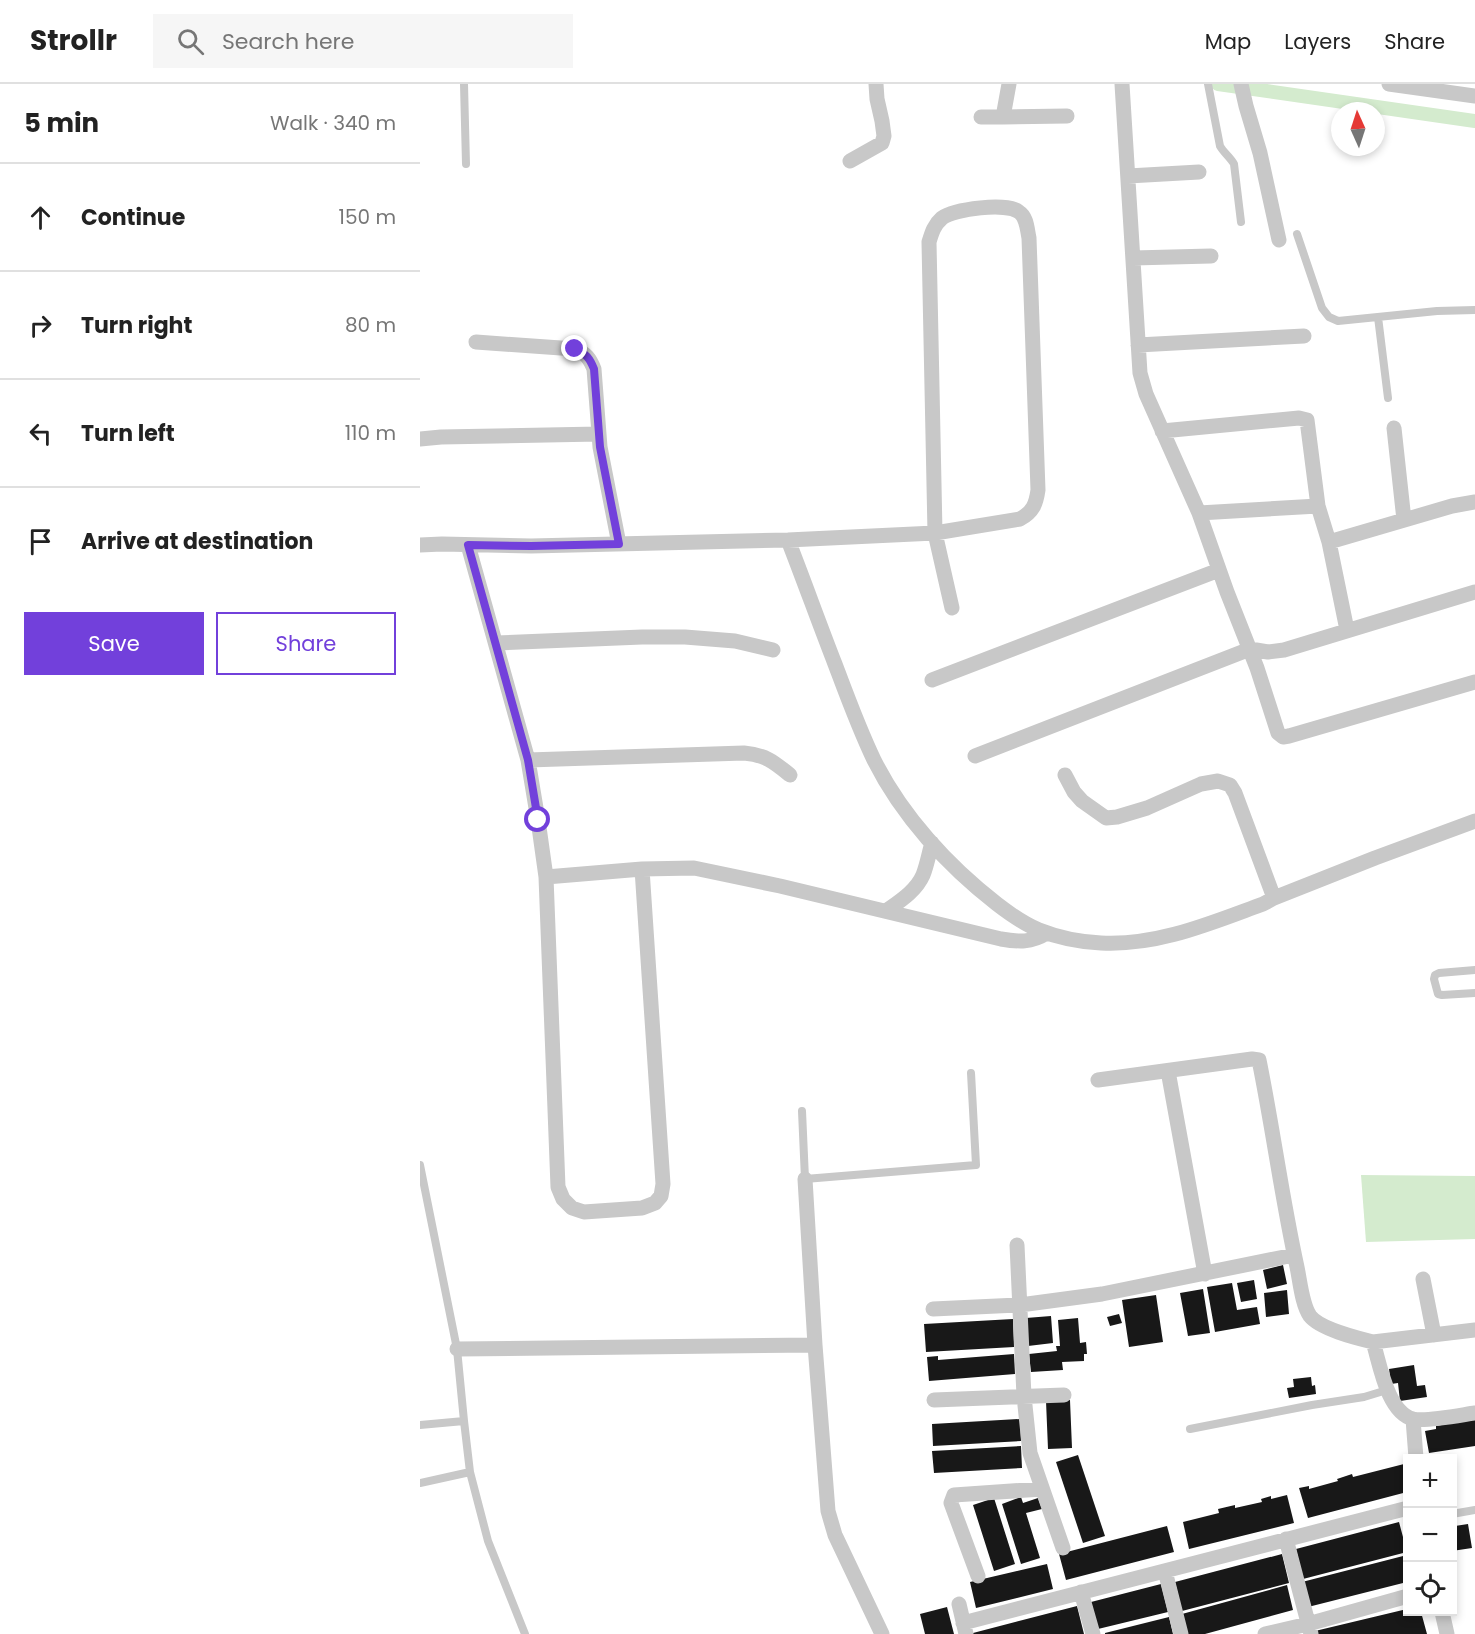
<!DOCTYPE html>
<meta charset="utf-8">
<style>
body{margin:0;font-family:Poppins,sans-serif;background:#f6f6f6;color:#222}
.controls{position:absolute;right:18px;bottom:18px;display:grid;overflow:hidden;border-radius:0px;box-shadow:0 3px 9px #0003}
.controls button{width:54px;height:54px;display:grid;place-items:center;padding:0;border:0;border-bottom:2px solid #e0e0e0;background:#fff;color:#222;font:30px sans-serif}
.compass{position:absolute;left:911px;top:18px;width:54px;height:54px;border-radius:50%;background:#fff;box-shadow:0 3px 9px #0003;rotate:357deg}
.stop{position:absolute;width:18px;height:18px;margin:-14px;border:4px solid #7240db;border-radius:50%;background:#fff}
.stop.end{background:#7240db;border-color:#fff;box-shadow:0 2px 6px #0008}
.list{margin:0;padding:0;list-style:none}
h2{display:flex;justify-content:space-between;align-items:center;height:78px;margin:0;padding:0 24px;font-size:26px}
h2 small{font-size:20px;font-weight:400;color:#767676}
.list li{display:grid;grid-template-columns:39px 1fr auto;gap:18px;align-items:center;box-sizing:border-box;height:108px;padding:0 24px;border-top:2px solid #e0e0e0}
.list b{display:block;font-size:22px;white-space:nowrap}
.list em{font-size:20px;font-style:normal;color:#767676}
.actions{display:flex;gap:12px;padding:18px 24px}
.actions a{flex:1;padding:14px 0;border:2px solid #7240db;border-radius:0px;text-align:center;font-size:21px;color:#7240db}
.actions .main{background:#7240db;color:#fff}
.icon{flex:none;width:33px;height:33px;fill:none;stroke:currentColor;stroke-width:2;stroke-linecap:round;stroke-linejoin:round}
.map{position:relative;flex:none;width:1055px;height:1550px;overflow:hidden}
header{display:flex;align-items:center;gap:36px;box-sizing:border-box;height:84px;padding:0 30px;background:#fff;border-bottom:2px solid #e0e0e0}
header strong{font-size:28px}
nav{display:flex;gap:33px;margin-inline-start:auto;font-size:21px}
.search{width:420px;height:54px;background:#f6f6f6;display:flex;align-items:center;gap:15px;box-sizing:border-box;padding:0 21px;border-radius:0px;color:#767676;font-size:22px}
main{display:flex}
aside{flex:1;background:#fff}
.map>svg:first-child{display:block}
.water{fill:#d4ebce}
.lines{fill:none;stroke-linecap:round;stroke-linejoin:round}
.canal{stroke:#d4ebce;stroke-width:14}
.building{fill:#181818}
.lane{stroke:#c8c8c8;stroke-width:8}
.street{stroke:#c8c8c8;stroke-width:15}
.route{stroke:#7240db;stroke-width:8}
</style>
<header>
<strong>Strollr</strong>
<div class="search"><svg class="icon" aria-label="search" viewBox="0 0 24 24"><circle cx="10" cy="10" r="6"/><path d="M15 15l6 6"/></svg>Search here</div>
<nav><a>Map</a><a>Layers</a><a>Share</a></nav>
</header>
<main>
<aside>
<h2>5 min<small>Walk · 340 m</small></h2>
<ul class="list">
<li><svg class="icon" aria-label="ahead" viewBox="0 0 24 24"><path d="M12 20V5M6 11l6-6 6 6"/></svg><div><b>Continue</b></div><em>150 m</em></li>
<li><svg class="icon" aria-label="right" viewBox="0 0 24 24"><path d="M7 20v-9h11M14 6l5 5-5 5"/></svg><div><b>Turn right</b></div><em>80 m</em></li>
<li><svg class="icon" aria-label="left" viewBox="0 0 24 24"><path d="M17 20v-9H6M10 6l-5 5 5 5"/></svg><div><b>Turn left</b></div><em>110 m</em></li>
<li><svg class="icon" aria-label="arrive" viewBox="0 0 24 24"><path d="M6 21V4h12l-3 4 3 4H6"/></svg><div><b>Arrive at destination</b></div></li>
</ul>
<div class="actions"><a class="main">Save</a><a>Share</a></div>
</aside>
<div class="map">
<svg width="1055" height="1550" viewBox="0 0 1055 1550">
<rect width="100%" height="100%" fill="#fff"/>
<path class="water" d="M941,1091L1055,1092V1155L946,1158Z"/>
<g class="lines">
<path class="canal" d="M798,0L1055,37"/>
</g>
<path class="building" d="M863,1181L867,1200L847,1205L843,1186Z
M834,1196L837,1215L821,1218L817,1199Z
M812,1199L817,1226L837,1223L840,1240L795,1248L787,1203Z
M783,1205L790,1249L768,1252L760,1209Z
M867,1206L869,1230L846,1233L844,1209Z
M736,1211L743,1258L709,1263L702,1216Z
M699,1230L702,1239L690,1242L687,1233Z
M631,1232L633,1259L608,1262L606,1234Z
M658,1234L660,1259L666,1258L667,1270H664V1277L642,1278L643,1286L611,1288L609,1270L637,1267L636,1262H640L638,1236Z
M593,1235L594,1263L506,1268L504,1240Z
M594,1270L595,1290L509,1297L507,1273L518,1272V1276Z
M994,1281L997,1302L1005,1301L1007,1313L980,1317L978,1299L971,1300L969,1285Z
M891,1293L892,1302L895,1301L896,1310L869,1314L867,1304L874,1303L873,1295Z
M650,1316L652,1364L628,1365L626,1317Z
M600,1335L601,1357L513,1362L512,1340Z
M1055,1335V1362L1009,1369L1005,1347L1016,1345V1342Z
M601,1362L602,1384L514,1389L512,1367Z
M658,1371L685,1452L663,1459L636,1378Z
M984,1380L987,1392V1408L888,1434L879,1404L889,1402V1405L918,1397L917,1395L932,1390L933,1393Z
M867,1411L874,1439L769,1465L763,1438L799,1429L798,1425L815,1421V1424L842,1418L841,1415L851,1412V1415Z
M601,1413L603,1419L618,1414L622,1425L606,1429L620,1474L601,1480L582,1420Z
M574,1414L595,1480L574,1487L553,1421Z
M979,1438L987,1468L883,1495L876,1465Z
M1035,1439V1442L1048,1440L1052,1464L1032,1467V1440Z
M747,1442L754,1468L646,1496L639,1470Z
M862,1470L869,1499L762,1527L755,1498Z
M987,1471V1498L888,1523L882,1498Z
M627,1480L633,1505L556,1524L550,1498Z
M741,1500L748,1528L678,1545L671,1518Z
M867,1501L873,1526L785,1550H768L762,1530Z
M657,1522L664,1550H553V1549Z
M527,1523L534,1550H505L500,1530Z
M987,1525V1527L1001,1528L1007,1550H896L895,1547Z
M749,1533L753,1550H685V1549Z"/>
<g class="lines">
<path class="lane" d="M44,0L46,80
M788,0L800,62C804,69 810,73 814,80L821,138
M877,150L902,224L909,233L918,237L1017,227L1055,226
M958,233L968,314
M1055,886L1019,889L1015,891L1014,895L1018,910L1022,911L1055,909
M382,1027L385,1095L556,1081L551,989
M0,1081L37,1265L44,1337L50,1388L68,1457L105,1550
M0,1341L44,1337
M770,1345L892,1321L944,1313L967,1306
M0,1399L50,1388
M1032,1430L1055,1426"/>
<path class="street" d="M702,0L720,289L726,310L779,429L807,508L837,584L858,649L863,653L869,652L1055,598
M821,0L826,22L840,69L859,156
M969,0L1055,12
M561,33H583L589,0
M583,33L647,32
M430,77L462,59L464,52L462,37L457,15L456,0
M708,92L779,88
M713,174L791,172
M56,258L155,265C166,269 170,275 174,285L180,363L199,460
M718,261L884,252
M974,344L984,436
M742,347L879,334L887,336L898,422
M0,355L21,353L179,350
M779,429L898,422L909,458L1032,422L1055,418
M368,456C384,497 399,539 415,580C427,612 439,645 454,676C482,732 528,782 577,820C590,830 604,840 619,846C639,854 660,858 681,859C738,862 791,839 843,820L854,814L955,774L1055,737
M909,458L927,546
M0,461L22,460L111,462L368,456L515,449L600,435C613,428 616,420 618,406L609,154C607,145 607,133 599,128C587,118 534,125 522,134C514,141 512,148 509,158L515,449L532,524
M48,461L108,676L118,736L126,793L138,1103L143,1115L152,1124L164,1128L222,1124L235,1119L241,1112L243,1100L222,785
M76,559L222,553H265L315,557L353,566
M512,596L799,486
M555,672L830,565L848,568L864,566L1055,508
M108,676L324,669C346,671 354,678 370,691
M645,691L654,708L662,717L686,734L697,733L727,724L781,700L798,697L810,701L815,709L854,814
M126,793L222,785L274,784L360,802L581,855C599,858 611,859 627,849
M466,827C480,817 496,807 503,791C507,781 509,769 512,759
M748,987L785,1190
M678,996L832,975L839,976C853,1045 862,1115 877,1183C880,1197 882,1221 890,1232C900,1245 937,1254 953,1258L1055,1246
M385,1095L395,1261L408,1427L415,1451L462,1550
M597,1161L604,1312L610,1369L643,1464
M1003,1195L1014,1251
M513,1225L600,1221L682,1210L874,1171
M953,1258C960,1280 967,1328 993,1335C1006,1338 1041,1331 1055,1329
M37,1265L395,1261
M514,1316L644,1311
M993,1335L996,1374
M866,1455L891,1550
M745,1487L761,1550
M558,1492L531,1419L534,1411L622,1405
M661,1508L673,1550
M539,1520L546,1550
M1022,1528L1027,1550
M543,1539L988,1424
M845,1550L888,1540L988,1512"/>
</g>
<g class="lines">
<path class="route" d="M118,736L108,676L48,461L111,462L199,460L180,363L174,285C170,275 166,269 155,265"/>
</g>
</svg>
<div class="controls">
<button>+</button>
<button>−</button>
<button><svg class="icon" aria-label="locate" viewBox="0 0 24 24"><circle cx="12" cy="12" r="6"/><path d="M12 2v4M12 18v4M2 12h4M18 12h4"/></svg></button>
</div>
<svg class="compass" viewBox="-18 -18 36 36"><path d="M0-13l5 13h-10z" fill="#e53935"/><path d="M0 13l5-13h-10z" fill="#767676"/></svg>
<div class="stop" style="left:118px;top:736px"></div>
<div class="stop end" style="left:155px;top:265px"></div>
</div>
</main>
